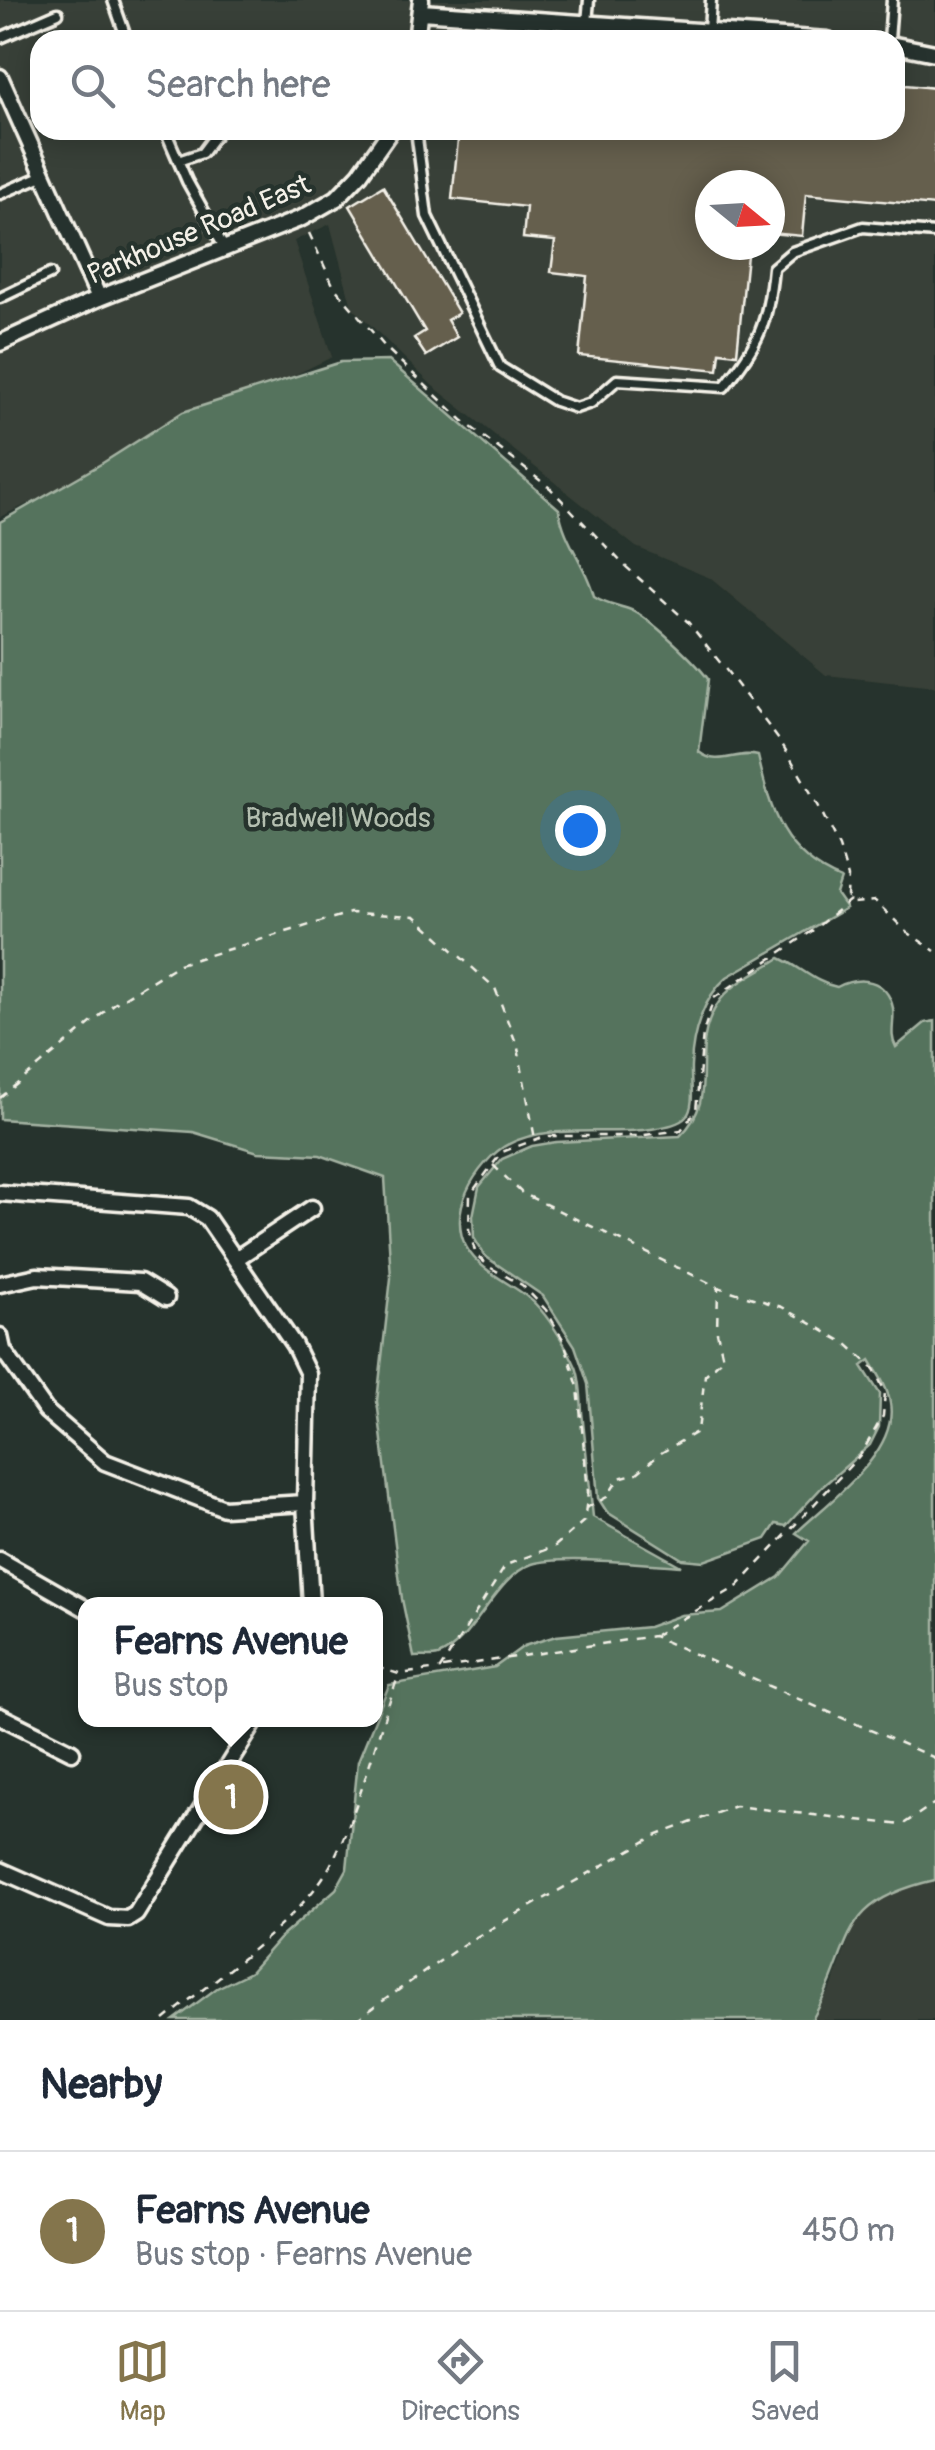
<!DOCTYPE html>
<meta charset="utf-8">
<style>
body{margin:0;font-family:Pangolin,sans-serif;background:#f2f2f3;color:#1f2937}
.compass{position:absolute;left:695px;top:170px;width:90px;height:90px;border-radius:50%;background:#fff;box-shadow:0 5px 25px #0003;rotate:108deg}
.you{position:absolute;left:580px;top:830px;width:35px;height:35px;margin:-25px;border:8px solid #fff;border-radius:50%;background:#1a73e8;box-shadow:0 0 0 15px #1a73e833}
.badge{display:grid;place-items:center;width:65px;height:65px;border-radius:50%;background:#84754c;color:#fff;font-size:32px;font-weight:700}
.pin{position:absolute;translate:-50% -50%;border:5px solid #fff;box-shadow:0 2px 10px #0006}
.popup{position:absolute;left:78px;top:1597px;width:305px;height:130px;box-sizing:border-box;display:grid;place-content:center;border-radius:20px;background:#fff;filter:drop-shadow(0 2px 8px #0005);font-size:32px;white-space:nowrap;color:#747a83}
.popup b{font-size:38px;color:#1f2937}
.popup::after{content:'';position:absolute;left:50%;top:100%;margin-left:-20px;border:20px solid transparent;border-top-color:#fff}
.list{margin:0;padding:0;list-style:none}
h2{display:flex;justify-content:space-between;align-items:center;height:130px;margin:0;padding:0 40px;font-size:42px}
h2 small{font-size:32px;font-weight:400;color:#747a83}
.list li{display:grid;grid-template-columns:65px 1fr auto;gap:30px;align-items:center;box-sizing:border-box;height:160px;padding:0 40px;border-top:2px solid #e0e1e3}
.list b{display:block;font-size:38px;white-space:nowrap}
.list p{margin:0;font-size:32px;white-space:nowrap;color:#747a83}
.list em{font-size:32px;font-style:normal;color:#747a83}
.icon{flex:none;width:55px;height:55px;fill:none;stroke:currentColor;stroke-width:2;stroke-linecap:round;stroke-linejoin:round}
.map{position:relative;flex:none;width:935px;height:2020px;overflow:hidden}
.search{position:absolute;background:#fff;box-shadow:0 5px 25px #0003;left:30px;right:30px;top:30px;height:110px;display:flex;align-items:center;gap:25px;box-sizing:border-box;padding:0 35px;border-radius:30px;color:#747a83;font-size:38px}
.sheet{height:290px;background:#fff}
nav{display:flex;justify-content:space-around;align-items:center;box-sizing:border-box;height:140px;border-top:2px solid #e0e1e3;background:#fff;font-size:28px;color:#747a83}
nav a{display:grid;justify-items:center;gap:5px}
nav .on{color:#84754c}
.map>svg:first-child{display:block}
.built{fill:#394037;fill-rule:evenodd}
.green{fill:#54735d;stroke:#a4b2a2;stroke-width:2.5}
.building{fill:#655e4e;stroke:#f4f1e8;stroke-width:2.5}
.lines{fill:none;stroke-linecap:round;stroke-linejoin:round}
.lane-casing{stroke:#f4f1e8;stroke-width:15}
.street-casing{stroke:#f4f1e8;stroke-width:21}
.path{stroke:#f4f1e8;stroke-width:2.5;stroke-dasharray:8 8;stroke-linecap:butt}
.lane{stroke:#26332d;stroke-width:8}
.street{stroke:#26332d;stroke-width:14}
.labels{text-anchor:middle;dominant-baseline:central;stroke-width:9;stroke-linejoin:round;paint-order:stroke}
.street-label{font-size:28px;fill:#f4f1e8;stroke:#26332d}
.park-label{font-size:28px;fill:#b4bfb0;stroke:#26332d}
</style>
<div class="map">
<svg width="935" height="2020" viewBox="0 0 935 2020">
<rect width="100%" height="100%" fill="#26332d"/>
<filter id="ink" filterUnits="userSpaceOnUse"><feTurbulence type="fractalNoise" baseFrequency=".01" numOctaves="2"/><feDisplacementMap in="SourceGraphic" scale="20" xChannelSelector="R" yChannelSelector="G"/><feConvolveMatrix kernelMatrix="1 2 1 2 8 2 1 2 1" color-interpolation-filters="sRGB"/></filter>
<g filter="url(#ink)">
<path class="built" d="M0,0H935V687L826,675L710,578L636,547L433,386L352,307L330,224L294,241L332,357L0,517ZM40,40H895V130H40ZM710,185H770V245H710Z
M935,1880V2020H812L832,1986L857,1917L885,1894Z"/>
<path class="green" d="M389,361L559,509C563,540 586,565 594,596C606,604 618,605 631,610C649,617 696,662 708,679L699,752C719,768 737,750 758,756C771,813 783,855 841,879L836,894L846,908L727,977C703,998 692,1034 691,1066C690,1081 696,1105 686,1117C679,1125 662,1127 651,1129C602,1137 529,1118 491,1157C460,1189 443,1236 485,1268C502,1282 525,1291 540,1309C553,1324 568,1349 576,1367C581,1380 581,1398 582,1412C586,1447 589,1482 593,1517L681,1566C646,1564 562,1555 532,1564C496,1576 471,1645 438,1656C431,1658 421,1656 414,1657L402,1599L377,1401L391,1278L385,1178L320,1155L258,1152L193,1132L0,1119V522L101,464L183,412L341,362Z
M780,958C801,967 815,983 837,987C860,975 887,979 893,1008C895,1022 889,1035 896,1047L925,1023L935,1021V1880C833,1903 856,1943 812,2020H174L217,1988L250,1972L279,1939L336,1889L347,1869L358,1761L389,1685L495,1667L524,1646L556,1636L648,1627L681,1615L722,1612L779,1577L809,1541L796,1533C828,1502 899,1453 890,1403C888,1388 877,1372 870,1360L862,1366L880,1394L879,1427L870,1445L823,1486L786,1526L776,1524L766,1539L704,1561L682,1559L607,1512L598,1498L588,1384L575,1346L543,1296L485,1256L474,1238L473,1216L479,1187L502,1159L532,1146L556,1142L680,1136C722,1096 687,1052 717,1005C729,984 760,971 780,958Z"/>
<path class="building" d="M895,84L935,88V206L806,194L802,236L770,233V185H710V245H748L737,354L720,352L718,370L579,356L587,276L551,272L555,241L523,238L526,207L452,199L459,130H895Z
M383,186L459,313L447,320L457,337L426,356L414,338L425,331L350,206Z"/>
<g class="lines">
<defs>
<path id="lane" d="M113,0L127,40
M587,23L589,0
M709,31L711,0
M0,38L58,13
M889,40L892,0
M165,130L187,181L225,249
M416,130L427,216L500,367L555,401L576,408L591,403L617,380L724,387C759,344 768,323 773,268L792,252L863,227L935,233
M178,161L202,153L217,133
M0,194L44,175
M0,298L50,274"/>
<path id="street" d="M421,12L828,40
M416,40L421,0
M895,45L935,53
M0,77L99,298
M0,343L99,298L302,218L337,198L360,174L391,130
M0,1193L189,1207L207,1218L294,1345L308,1374L305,1503L311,1604
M237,1258L312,1208
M0,1284L37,1276L140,1282L166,1298
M0,1336L3,1350L46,1411L105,1462L224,1508L305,1503
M0,1560L86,1609
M0,1716L72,1752
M0,1870L109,1918L128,1919L136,1914L256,1720"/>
</defs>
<use href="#lane" class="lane-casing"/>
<use href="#street" class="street-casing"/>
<path class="path" d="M309,233L334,287L386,348L462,420L550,488L624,565L688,622L730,675L782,744L818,805L839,847L848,877L847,896L853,903L875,901L907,932L935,951
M0,1098L114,1004L179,964L350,913L415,916L495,988L518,1048L535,1139
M493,1165L522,1193L718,1287L782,1307L847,1344L874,1369L885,1392L883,1416L861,1454L738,1586L655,1635
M586,1508L607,1497L619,1478L637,1473L661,1453L698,1431L705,1375L723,1358L717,1332L718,1288
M376,1667L399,1674L440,1669L506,1565L555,1546L584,1521L588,1492L578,1387L564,1341L546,1310L522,1285L491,1268L476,1255L469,1229L470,1195L502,1152L545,1136H638L681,1130L696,1111L703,1033L714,998L812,931L850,900
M443,1668L653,1636L935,1758
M164,2020C214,1979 301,1921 331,1864C361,1806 375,1739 398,1677
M356,2020L464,1944L655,1836L735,1806L902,1825L935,1803"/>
<use href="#lane" class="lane"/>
<use href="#street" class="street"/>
</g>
</g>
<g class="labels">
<g class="street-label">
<text transform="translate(199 230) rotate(-23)">Parkhouse Road East</text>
</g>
<g class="park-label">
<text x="338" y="818">Bradwell Woods</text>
</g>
</g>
</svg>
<svg class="compass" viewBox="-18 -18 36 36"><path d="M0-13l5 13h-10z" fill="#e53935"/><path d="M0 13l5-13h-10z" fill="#747a83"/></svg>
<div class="you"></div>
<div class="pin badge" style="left:231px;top:1797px">1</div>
<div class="popup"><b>Fearns Avenue</b>Bus stop</div>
<div class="search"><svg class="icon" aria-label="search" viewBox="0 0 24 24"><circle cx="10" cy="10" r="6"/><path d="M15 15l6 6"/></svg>Search here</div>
</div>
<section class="sheet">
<h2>Nearby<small></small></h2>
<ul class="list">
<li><span class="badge">1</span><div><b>Fearns Avenue</b><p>Bus stop · Fearns Avenue</p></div><em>450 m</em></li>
</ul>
</section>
<nav>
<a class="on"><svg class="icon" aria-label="map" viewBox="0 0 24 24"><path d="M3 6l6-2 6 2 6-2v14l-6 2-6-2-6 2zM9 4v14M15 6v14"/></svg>Map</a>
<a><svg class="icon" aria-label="directions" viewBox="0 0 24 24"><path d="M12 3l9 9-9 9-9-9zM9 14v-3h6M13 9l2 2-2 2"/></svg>Directions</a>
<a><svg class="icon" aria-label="saved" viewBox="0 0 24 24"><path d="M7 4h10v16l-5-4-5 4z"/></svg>Saved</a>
</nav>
